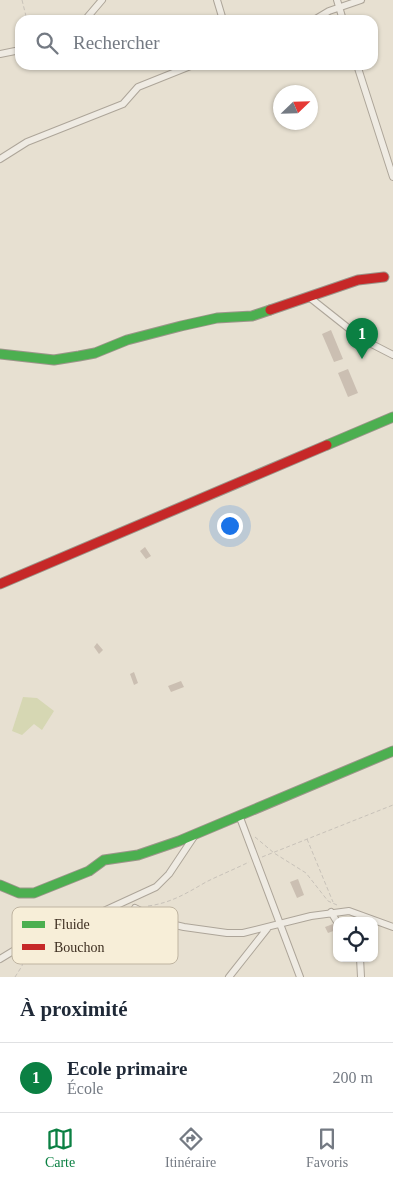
<!DOCTYPE html>
<html lang="fr">
<meta charset="utf-8">
<style>
body{margin:0;font-family:"Times New Roman",serif;background:#f6f6f7;color:#1f2937}
.controls{position:absolute;right:15px;bottom:15px;display:grid;overflow:hidden;border-radius:10px;box-shadow:0 1px 4px #0004}
.controls button{width:45px;height:45px;display:grid;place-items:center;padding:0;border:0;border-bottom:1px solid #e0e1e3;background:#fff;color:#1f2937;font:25px sans-serif}
.compass{position:absolute;left:273px;top:85px;width:45px;height:45px;border-radius:50%;background:#fff;box-shadow:0 1px 4px #0004;rotate:67deg}
.you{position:absolute;left:229px;top:525px;width:18px;height:18px;margin:-12px;border:4px solid #fff;border-radius:50%;background:#1a73e8;box-shadow:0 0 0 8px #1a73e833}
.badge{display:grid;place-items:center;width:32px;height:32px;border-radius:50%;background:#0b8043;color:#fff;font-size:16px;font-weight:700}
.pin{position:absolute;translate:-50% -41px;filter:drop-shadow(0 1px 2px #0008)}
.pin::after{content:'';position:absolute;top:26px;width:18px;height:15px;background:inherit;clip-path:polygon(0 0,100% 0,50% 100%)}
.list{margin:0;padding:0;list-style:none}
h2{display:flex;justify-content:space-between;align-items:center;height:65px;margin:0;padding:0 20px;font-size:21px}
h2 small{font-size:16px;font-weight:400;color:#747a83}
.list li{display:grid;grid-template-columns:32px 1fr auto;gap:15px;align-items:center;box-sizing:border-box;height:70px;padding:0 20px;border-top:1px solid #e0e1e3}
.list b{display:block;font-size:19px;white-space:nowrap}
.list p{margin:0;font-size:16px;white-space:nowrap;color:#747a83}
.list em{font-size:16px;font-style:normal;color:#747a83}
.icon{flex:none;width:28px;height:28px;fill:none;stroke:currentColor;stroke-width:2;stroke-linecap:round;stroke-linejoin:round}
.map{position:relative;flex:none;width:393px;height:977px;overflow:hidden}
.search{position:absolute;background:#fff;box-shadow:0 1px 4px #0004;left:15px;right:15px;top:15px;height:55px;display:flex;align-items:center;gap:12px;box-sizing:border-box;padding:0 18px;border-radius:15px;color:#747a83;font-size:19px}
.sheet{height:135px;background:#fff}
nav{display:flex;justify-content:space-around;align-items:center;box-sizing:border-box;height:70px;border-top:1px solid #e0e1e3;background:#fff;font-size:14px;color:#747a83}
nav a{display:grid;justify-items:center;gap:2px}
nav .on{color:#0b8043}
.map>svg:first-child{display:block}
.green{fill:#d6d7b3}
.building{fill:#cbbfb2}
.lines{fill:none;stroke-linecap:round;stroke-linejoin:round}
.street-casing{stroke:#ada599;stroke-width:8}
.fast-casing{stroke:#9c958a;stroke-width:11}
.jam-casing{stroke:#9c958a;stroke-width:11}
.path{stroke:#c8c2b9;stroke-width:1;stroke-dasharray:4 2.5;stroke-linecap:butt}
.street{stroke:#efebe3;stroke-width:6}
.fast{stroke:#4caf50;stroke-width:9}
.jam{stroke:#c62828;stroke-width:9}
.key{fill:#f7eed8;stroke:#bfb4a1;stroke-width:1}
.key-label{font-size:14px;fill:#3d2e20}
</style>
<div class="map">
<svg width="393" height="977" viewBox="0 0 393 977">
<rect width="100%" height="100%" fill="#e7e0d1"/>
<path class="green" d="M23,697L37,698L54,711L42,730L34,724L22,735L12,731Z"/>
<path class="building" d="M331,330L343,359L334,362L322,334Z
M348,369L358,393L348,397L338,373Z
M145,547L151,556L146,559L140,551Z
M97,643L103,650L99,654L94,647Z
M134,672L138,683L134,685L130,674Z
M181,681L184,687L171,692L168,686Z
M298,879L304,895L297,898L290,882Z
M333,924L336,930L328,933L325,927Z"/>
<g class="lines">
<defs>
<path id="street" d="M217,0L223,20
M337,0L343,20
M85,20L102,0
M314,20L329,11L361,0
M0,54L20,50
M357,65L393,177
M0,159L27,142L123,104L138,87L193,65
M309,297L362,339L393,355
M239,815L300,977
M135,908L162,922L184,927L227,933H243L311,916L349,911L393,927
M331,912L337,922
M360,958L361,977
M0,959L28,942L93,916L156,887L169,874L195,835
M229,977L267,929"/>
<path id="fast" d="M0,354L54,360L79,356L95,353L127,340L181,326L217,318L252,316L270,310
M327,445L393,417
M0,885L19,893H34L89,871L104,860L138,855L179,841L393,751"/>
<path id="jam" d="M270,310L358,280L384,277
M0,584L327,445"/>
</defs>
<use href="#street" class="street-casing"/>
<use href="#fast" class="fast-casing"/>
<use href="#jam" class="jam-casing"/>
<path class="path" d="M22,0L27,20
M255,837L274,853L306,873L328,901L337,905
M307,839L333,902
M262,857L393,805
M148,906C171,903 187,893 206,882C220,875 235,869 249,862
M15,977L22,966L25,952"/>
<use href="#street" class="street"/>
<use href="#fast" class="fast"/>
<use href="#jam" class="jam"/>
</g>
<rect x="12" y="907" width="166" height="57" rx="8" class="key"/>
<rect x="22" y="921" width="23" height="7" fill="#4caf50"/>
<rect x="22" y="944" width="23" height="6" fill="#c62828"/>
<g class="key-label">
<text x="54" y="929">Fluide</text>
<text x="54" y="952">Bouchon</text>
</g>
</svg>
<div class="controls">
<button><svg class="icon" aria-label="locate" viewBox="0 0 24 24"><circle cx="12" cy="12" r="6"/><path d="M12 2v4M12 18v4M2 12h4M18 12h4"/></svg></button>
</div>
<svg class="compass" viewBox="-18 -18 36 36"><path d="M0-13l5 13h-10z" fill="#e53935"/><path d="M0 13l5-13h-10z" fill="#747a83"/></svg>
<div class="you"></div>
<div class="pin badge" style="left:362px;top:359px">1</div>
<div class="search"><svg class="icon" aria-label="search" viewBox="0 0 24 24"><circle cx="10" cy="10" r="6"/><path d="M15 15l6 6"/></svg>Rechercher</div>
</div>
<section class="sheet">
<h2>À proximité<small></small></h2>
<ul class="list">
<li><span class="badge">1</span><div><b>Ecole primaire</b><p>École</p></div><em>200 m</em></li>
</ul>
</section>
<nav>
<a class="on"><svg class="icon" aria-label="map" viewBox="0 0 24 24"><path d="M3 6l6-2 6 2 6-2v14l-6 2-6-2-6 2zM9 4v14M15 6v14"/></svg>Carte</a>
<a><svg class="icon" aria-label="directions" viewBox="0 0 24 24"><path d="M12 3l9 9-9 9-9-9zM9 14v-3h6M13 9l2 2-2 2"/></svg>Itinéraire</a>
<a><svg class="icon" aria-label="saved" viewBox="0 0 24 24"><path d="M7 4h10v16l-5-4-5 4z"/></svg>Favoris</a>
</nav>
